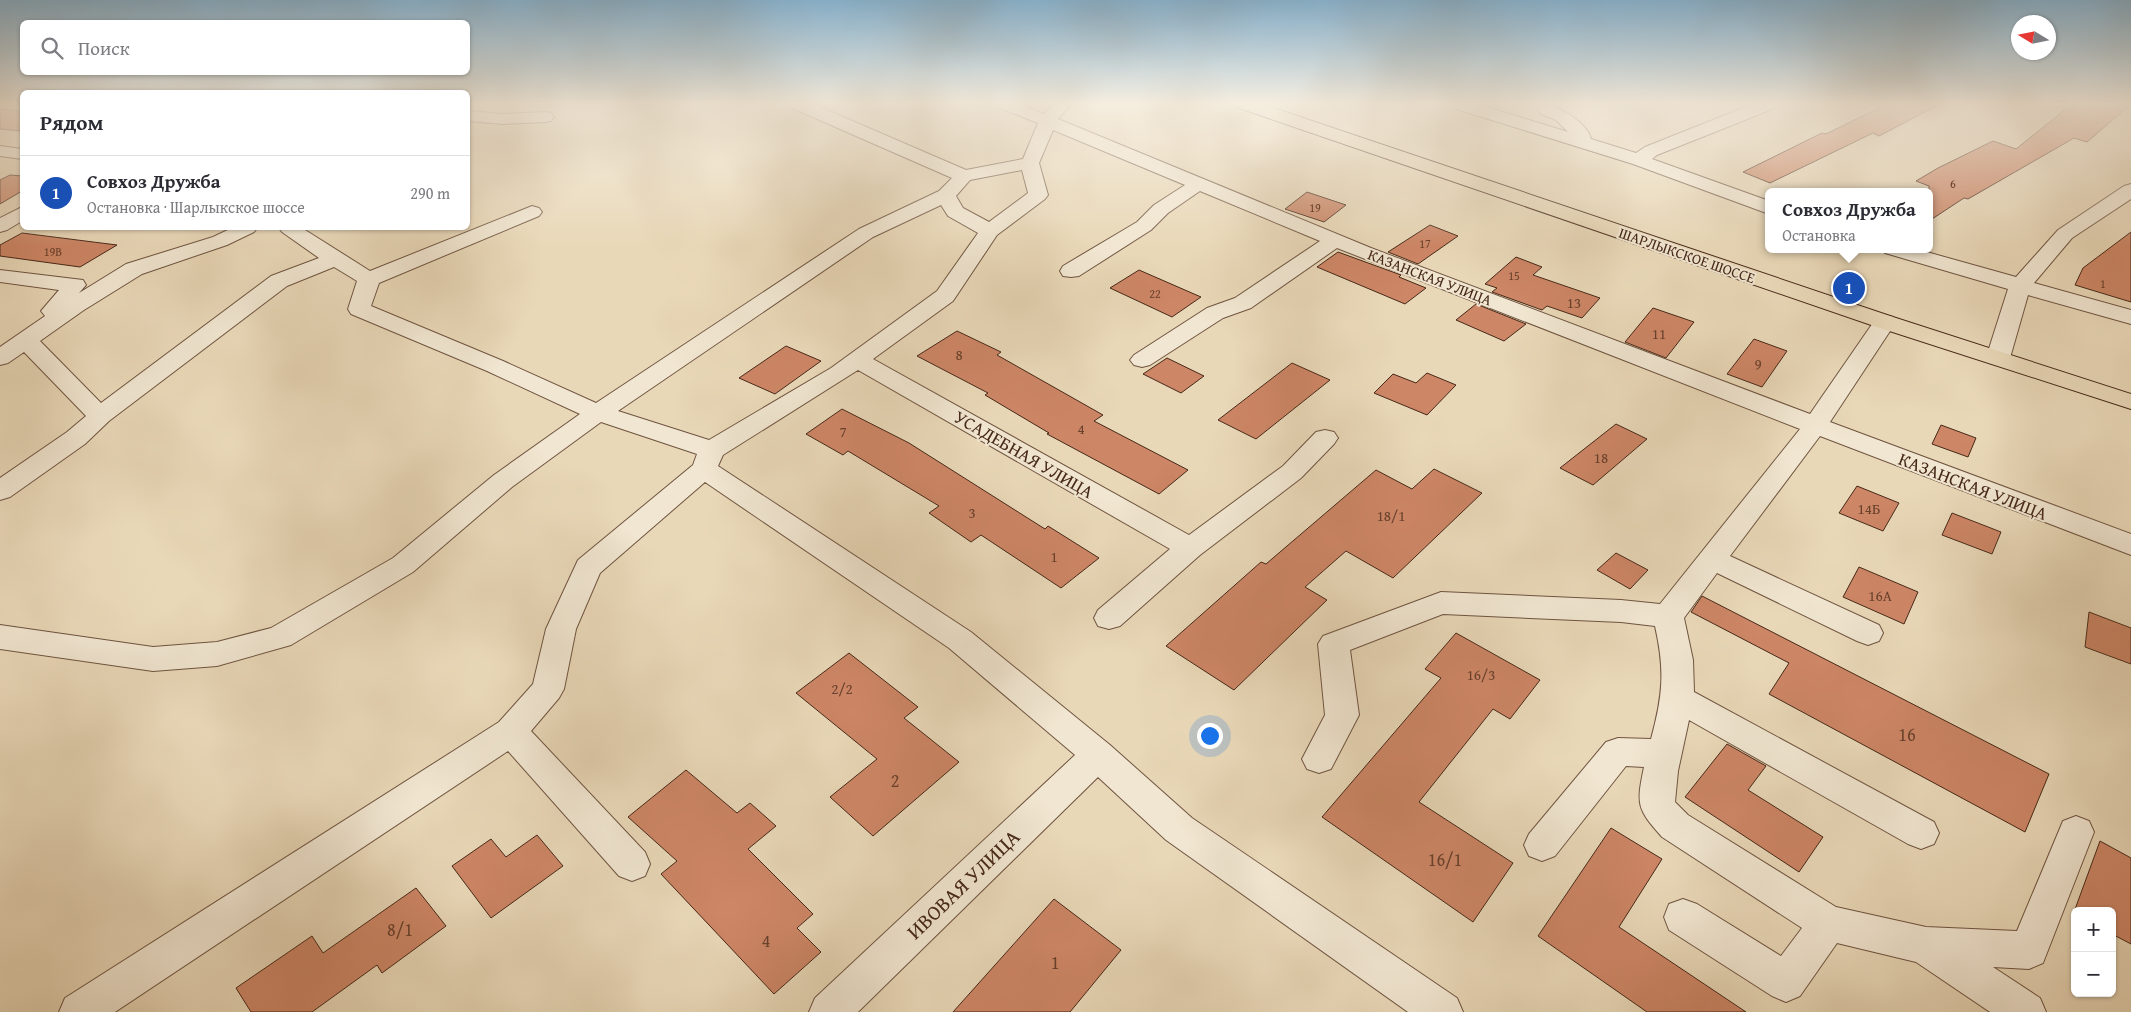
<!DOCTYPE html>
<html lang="ru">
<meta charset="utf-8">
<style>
body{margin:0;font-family:"Gentium Book Plus",serif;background:#f7f7f7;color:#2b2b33}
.controls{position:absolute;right:15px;bottom:15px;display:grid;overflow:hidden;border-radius:8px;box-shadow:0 1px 4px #0004}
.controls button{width:45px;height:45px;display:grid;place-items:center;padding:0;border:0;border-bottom:1px solid #e1e1e2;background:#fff;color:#2b2b33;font:25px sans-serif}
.compass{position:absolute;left:2011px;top:15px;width:45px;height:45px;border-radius:50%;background:#fff;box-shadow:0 1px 4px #0004;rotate:280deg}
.you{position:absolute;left:1209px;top:735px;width:18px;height:18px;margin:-12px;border:4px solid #fff;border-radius:50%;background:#1a73e8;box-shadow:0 0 0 8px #1a73e833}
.badge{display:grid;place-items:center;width:32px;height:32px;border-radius:50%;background:#8f2418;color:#fff;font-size:16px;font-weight:700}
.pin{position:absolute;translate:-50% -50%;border:2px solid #fff;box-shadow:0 1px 5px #0006}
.popup{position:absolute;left:1765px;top:188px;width:168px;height:65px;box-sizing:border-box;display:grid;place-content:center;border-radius:8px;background:#fff;filter:drop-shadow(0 1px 4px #0005);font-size:16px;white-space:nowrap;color:#7c7c81}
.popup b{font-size:19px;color:#2b2b33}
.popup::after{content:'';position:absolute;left:50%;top:100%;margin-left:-10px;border:10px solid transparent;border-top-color:#fff}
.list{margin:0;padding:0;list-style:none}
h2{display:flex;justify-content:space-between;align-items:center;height:65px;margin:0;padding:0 20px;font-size:21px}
h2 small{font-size:16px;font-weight:400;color:#7c7c81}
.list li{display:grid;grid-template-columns:32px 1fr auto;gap:15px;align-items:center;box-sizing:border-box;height:75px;padding:0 20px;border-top:1px solid #e1e1e2}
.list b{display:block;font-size:19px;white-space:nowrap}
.list p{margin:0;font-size:16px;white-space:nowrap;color:#7c7c81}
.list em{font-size:16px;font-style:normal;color:#7c7c81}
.icon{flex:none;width:28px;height:28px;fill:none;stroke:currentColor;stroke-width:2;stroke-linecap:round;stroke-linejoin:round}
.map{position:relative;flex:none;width:2131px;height:1012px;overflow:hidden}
.search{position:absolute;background:#fff;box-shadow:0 1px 4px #0004;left:20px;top:20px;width:450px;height:55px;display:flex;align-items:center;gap:12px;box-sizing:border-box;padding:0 18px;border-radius:8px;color:#7c7c81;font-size:19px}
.panel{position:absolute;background:#fff;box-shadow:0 1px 4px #0004;left:20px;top:90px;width:450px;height:140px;border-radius:8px}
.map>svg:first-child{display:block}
.building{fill:#cd8666;stroke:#462818}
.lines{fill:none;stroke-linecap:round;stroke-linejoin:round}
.minor-casing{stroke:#6f5440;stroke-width:2}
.major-casing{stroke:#462818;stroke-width:2}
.minor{fill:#f1e6d1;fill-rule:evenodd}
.major{fill:#e9d8b8;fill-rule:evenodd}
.labels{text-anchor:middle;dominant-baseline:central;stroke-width:4;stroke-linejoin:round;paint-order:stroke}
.far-number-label{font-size:12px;fill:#68402c}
.far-street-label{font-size:15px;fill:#462818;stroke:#f1e6d1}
.number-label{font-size:15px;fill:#68402c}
.street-label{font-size:18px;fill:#462818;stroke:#f1e6d1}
.near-number-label{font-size:18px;fill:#68402c}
.near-street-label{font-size:21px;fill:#462818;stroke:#f1e6d1}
</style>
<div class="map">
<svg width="2131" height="1012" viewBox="0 0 2131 1012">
<rect width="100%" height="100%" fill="#e9d8b8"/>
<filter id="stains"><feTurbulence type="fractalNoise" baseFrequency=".004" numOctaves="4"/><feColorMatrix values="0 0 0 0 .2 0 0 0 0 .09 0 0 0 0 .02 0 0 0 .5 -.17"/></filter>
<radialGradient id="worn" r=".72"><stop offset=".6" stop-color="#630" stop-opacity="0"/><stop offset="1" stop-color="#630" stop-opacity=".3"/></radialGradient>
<path class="building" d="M1887,104H1940L1879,136L1873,133L1770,183L1743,172L1822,133L1826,134Z
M2072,104H2131L2087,142L2074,138L1968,199L1964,198L1929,221V186L1916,181L1938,168L1993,141L2016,149Z
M0,109L22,111V131L0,129Z
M10,175L22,176V191L0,204V180Z
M1307,192L1346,205L1324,222L1285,209Z
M1430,225L1458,236L1418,264L1388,252Z
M2131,232V302L2075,285L2083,268Z
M22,233L117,245L80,267L0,256V245Z
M1338,252L1401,275L1399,277L1426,288L1405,304L1317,267Z
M1516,257L1542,267L1533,275L1600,298L1582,318L1547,306L1542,310L1492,292L1497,288L1485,284Z
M1139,270L1201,297L1172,317L1110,288Z
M1476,304L1526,324L1504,341L1456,320Z
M1653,308L1694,322L1666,358L1625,342Z
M957,331L1001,352L997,355L1103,415L1094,421L1188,470L1159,494L1047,434L1049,433L985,395L988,393L917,356Z
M1754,339L1787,351L1762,387L1727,374Z
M786,346L821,361L775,394L739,378Z
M1167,358L1204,376L1181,393L1143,374Z
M1292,363L1330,380L1256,439L1218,420Z
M1427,373L1456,385L1427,415L1374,393L1393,374L1416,383Z
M842,409L909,443L1045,529L1048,526L1099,558L1061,588L981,535L971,542L929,513L939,506L848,451L843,455L806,434Z
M1616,424L1647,439L1593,485L1560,468Z
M1941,425L1976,438L1968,457L1932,444Z
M1434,469L1482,493L1393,578L1346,551L1305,587L1327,600L1234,690L1166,646L1261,562L1266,564L1376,470L1412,489Z
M1857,486L1899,503L1883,531L1839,513Z
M1952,513L2001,532L1992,554L1942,535Z
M1616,553L1648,570L1630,589L1597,570Z
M1859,567L1918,592L1904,624L1843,597Z
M1702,596L2049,774L2025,832L1769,694L1789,663L1691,612Z
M2089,612L2131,628V664L2085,647Z
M1456,633L1540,680L1510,719L1493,709L1419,802L1513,863L1473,922L1322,817L1441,678L1425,669Z
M849,653L918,707L904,718L959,762L873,836L830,797L877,759L796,693Z
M1727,744L1766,766L1748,790L1823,837L1799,872L1685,797Z
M686,770L737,813L750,803L776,826L748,849L813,914L797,928L821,952L774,994L661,874L677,861L628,817Z
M1611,828L1662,859L1619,927L1746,1012H1647L1538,936Z
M537,835L563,866L491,918L452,866L491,839L506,857Z
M2100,841L2131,858V944L2112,934V911H2075L2074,912Z
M416,888L446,926L382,973L377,965L312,1012H251L236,988L312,936L323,953Z
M1054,899L1121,950L1070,1012H953Z"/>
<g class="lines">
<defs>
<path id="minor" d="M790,104H813L966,170L1023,159L1038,123L1000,108L998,104H1021L1044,114L1053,104H1071L1058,119L1371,248L1810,414L1877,317L1885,315L1893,317L1896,322L1830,422L2131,534V555L1820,436L1730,556L1879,625L1883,633L1879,641L1868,645L1857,641L1717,573L1684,618L1693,660L1694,692L1934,822L1939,833L1934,844L1921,849L1908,844L1689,720L1678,771L1675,802L1688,815L1836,907L1926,927L2017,931L2063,821L2076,816L2089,821L2094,832L2043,963L2029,969L1993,967L2040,998L2046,1012H1990L1916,962L1837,943L1800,996L1786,1002L1772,996L1669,930L1664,917L1669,904L1683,899L1697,904L1781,956L1802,928L1662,837C1637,809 1636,805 1644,767L1626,766L1555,856L1542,861L1529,856L1524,845L1529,834L1606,742L1618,738L1651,739C1663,695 1665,670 1655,626L1621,622L1443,614L1350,650L1359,715L1331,769L1319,773L1307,769L1302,759L1325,715L1318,644L1323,636L1441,592L1621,600L1660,604L1800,429L1337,248L1251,308L1223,318L1150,365L1142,367L1134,365L1130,360L1134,355L1207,308L1235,298L1320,241L1200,191L1168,213L1151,230L1079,276L1071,277L1063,276L1060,271L1063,266L1137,222L1154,205L1185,185L1053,130L1039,163L1048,195L1045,199L997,235L953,301L873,359L1189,535L1283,466L1316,432L1325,430L1334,432L1338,438L1334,444L1301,478L1200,555L1120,626L1109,629L1098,626L1094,618L1098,610L1170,549L858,370L723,455L718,466L971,632L1110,745L1192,818L1457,998L1463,1012H1408L1166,840L1098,777L858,1012H809L815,998L1075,755L949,648L705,482L600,573L576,629L564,689L559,698L531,731L645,852L650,864L645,876L632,881L619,876L508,751L115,1012H59L65,998L499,722L533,684L546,629L578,560L693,465L697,454L601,422L512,487L413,572L291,645L217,666L153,671L0,649V625L153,647L217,642L271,628L393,558L494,475L580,414L487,371L351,314L348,309L357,281L334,267L287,286L109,421L85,444L10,497L0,500V478L67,432L86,416L24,352L8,363L0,365V347L45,316L41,311L59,290L0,282V270L83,280L86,285L79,293L126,264L213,237L232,228H257L254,232L227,245L142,274L84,310L40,341L101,403L271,276L319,258L282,232L279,228H302L370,271L532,206L539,208L542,212L539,216L379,283L371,306L503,361L596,403L859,229L939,191L952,178L792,108ZM1022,170L1028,193L989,222L963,208L956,196L970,180ZM941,205L948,216L978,233L937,291L831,368L709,440L618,411L873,237Z
M1451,104H1477L1568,132L1556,120L1541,114L1538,110L1541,106C1557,102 1589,125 1591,139L1636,153L1645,147L1753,104H1777L1775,108L1657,155L1652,159L1769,201V214L1633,164L1453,108Z
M468,111L503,114L545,112L551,113L554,117L551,121L545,122L503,124L468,121Z
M0,146L22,149V159L0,156Z
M2131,184V199L2072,238L2034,283L2131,310V324L2028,295L2010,358L2006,363L1998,365L1990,363L1986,358L2008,289L1885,253L1882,249H1916L2016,277L2058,230L2124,186Z
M22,207V221L7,230L0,232V218Z"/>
<path id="major" d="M1237,104H1262L1893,317L2131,394V409L1877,327L1239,108Z"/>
</defs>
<use href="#minor" class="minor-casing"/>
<use href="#major" class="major-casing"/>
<use href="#minor" class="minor"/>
<use href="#major" class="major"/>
</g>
<linearGradient id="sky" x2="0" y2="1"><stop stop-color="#89b6d4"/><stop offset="0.42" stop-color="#f5eddf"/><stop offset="1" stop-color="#f5eddf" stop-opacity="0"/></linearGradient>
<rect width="2131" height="246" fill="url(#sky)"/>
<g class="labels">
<g class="far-number-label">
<text x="1953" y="183">6</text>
<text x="1315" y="207">19</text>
<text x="1425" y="243">17</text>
<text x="53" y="251">19В</text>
<text x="1514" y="275">15</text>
<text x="2103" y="283">1</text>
<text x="1155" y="293">22</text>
</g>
<g class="far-street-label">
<text transform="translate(1687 255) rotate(19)">ШАРЛЫКСКОЕ ШОССЕ</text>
<text transform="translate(1430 277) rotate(21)">КАЗАНСКАЯ УЛИЦА</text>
</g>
<g class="number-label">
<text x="1574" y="302">13</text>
<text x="1659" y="333">11</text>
<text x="959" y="354">8</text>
<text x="1758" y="363">9</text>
<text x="1081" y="428">4</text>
<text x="843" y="431">7</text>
<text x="1601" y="457">18</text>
<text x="1869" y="508">14Б</text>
<text x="972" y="512">3</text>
<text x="1391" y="515">18/1</text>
<text x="1054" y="556">1</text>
<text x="1880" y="595">16А</text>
<text x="1481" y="674">16/3</text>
<text x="842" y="688">2/2</text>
</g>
<g class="street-label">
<text transform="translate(1024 454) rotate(30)">УСАДЕБНАЯ УЛИЦА</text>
<text transform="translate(1973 486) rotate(21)">КАЗАНСКАЯ УЛИЦА</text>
</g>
<g class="near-number-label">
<text x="1907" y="734">16</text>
<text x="895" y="780">2</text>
<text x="1445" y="859">16/1</text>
<text x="400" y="929">8/1</text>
<text x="766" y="940">4</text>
<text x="1055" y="962">1</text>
</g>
<g class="near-street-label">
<text transform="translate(963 884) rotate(-44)">ИВОВАЯ УЛИЦА</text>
</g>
</g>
<rect width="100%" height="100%" filter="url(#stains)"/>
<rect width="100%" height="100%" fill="url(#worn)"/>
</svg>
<div class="controls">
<button>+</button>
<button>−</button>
</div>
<svg class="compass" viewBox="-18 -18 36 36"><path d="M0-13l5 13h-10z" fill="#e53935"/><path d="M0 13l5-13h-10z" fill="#7c7c81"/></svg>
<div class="you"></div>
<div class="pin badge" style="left:1849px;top:288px;background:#1a4fb4">1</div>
<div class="popup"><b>Совхоз Дружба</b>Остановка</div>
<div class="search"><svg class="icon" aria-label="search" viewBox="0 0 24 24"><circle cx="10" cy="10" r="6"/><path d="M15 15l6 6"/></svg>Поиск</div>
<section class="panel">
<h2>Рядом<small></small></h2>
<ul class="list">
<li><span class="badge" style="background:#1a4fb4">1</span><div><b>Совхоз Дружба</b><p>Остановка · Шарлыкское шоссе</p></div><em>290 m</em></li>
</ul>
</section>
</div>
